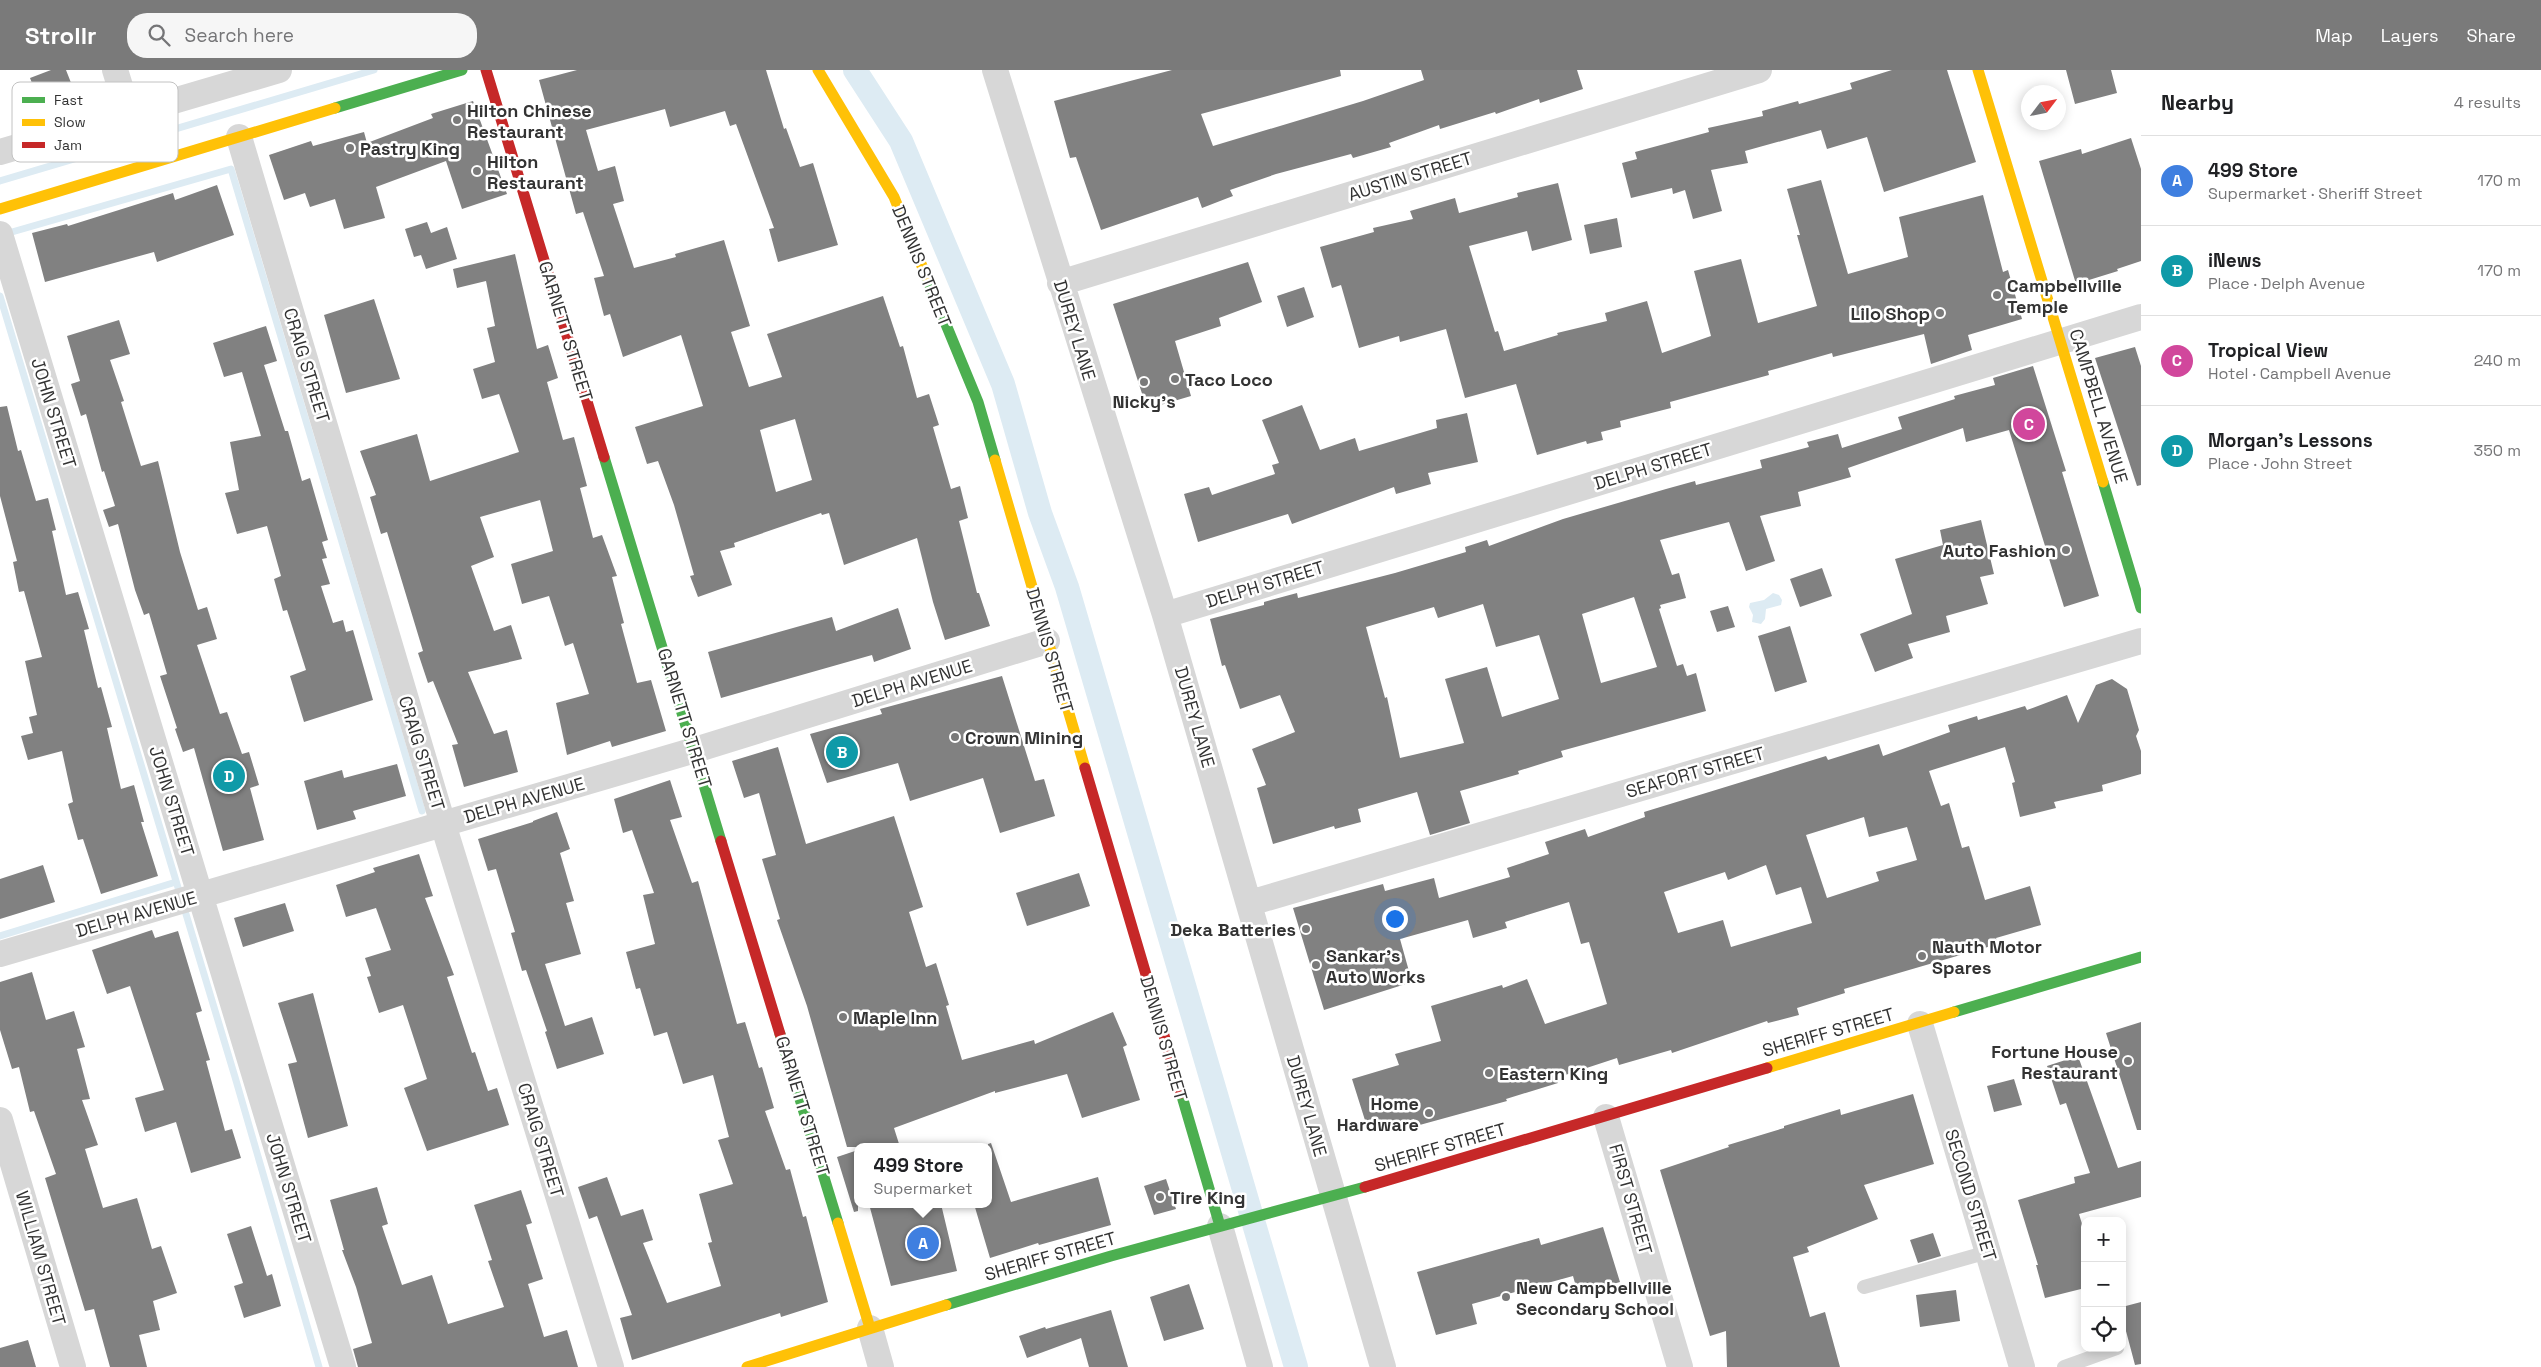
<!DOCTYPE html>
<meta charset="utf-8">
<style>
body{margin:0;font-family:"Space Grotesk",sans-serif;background:#f6f6f6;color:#202124}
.controls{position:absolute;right:15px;bottom:15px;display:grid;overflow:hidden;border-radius:10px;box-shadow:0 2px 12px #0003}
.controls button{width:45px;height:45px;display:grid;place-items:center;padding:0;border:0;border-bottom:1px solid #e0e0e0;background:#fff;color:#202124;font:25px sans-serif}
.compass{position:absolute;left:2021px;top:15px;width:45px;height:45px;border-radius:50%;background:#fff;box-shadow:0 2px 12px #0003;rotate:58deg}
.you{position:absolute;left:1394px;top:848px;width:18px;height:18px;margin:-12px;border:4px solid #fff;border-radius:50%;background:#1a73e8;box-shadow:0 0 0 8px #1a73e833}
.badge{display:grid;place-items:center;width:32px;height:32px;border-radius:50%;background:#7a7a7a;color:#fff;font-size:16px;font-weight:700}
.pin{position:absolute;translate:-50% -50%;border:2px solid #fff;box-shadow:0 1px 5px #0006}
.popup{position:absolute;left:854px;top:1073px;width:138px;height:65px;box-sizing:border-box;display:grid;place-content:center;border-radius:10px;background:#fff;filter:drop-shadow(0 1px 4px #0005);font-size:16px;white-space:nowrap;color:#757577}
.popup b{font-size:19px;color:#202124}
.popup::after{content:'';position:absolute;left:50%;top:100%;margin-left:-10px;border:10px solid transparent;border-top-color:#fff}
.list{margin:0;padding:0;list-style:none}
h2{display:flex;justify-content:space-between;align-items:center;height:65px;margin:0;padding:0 20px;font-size:21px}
h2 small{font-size:16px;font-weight:400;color:#757577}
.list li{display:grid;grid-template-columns:32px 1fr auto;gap:15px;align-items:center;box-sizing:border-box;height:90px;padding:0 20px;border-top:1px solid #e0e0e0}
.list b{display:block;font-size:19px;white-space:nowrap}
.list p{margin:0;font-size:16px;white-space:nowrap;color:#757577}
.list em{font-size:16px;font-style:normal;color:#757577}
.icon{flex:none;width:28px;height:28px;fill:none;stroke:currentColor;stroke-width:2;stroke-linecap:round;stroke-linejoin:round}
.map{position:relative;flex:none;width:2141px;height:1297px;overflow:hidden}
header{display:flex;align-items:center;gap:30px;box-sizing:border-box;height:70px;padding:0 25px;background:#7a7a7a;color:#fff}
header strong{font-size:24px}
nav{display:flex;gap:28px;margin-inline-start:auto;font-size:18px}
.search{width:350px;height:45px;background:#f6f6f6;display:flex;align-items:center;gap:12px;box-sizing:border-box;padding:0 18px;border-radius:20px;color:#757577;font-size:19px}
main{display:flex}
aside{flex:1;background:#fff}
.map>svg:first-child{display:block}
.water{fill:#ddebf3}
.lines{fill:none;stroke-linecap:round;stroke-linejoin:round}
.stream{stroke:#ddebf3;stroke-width:7}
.canal{stroke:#ddebf3;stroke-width:24}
.building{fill:#818181;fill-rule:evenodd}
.lane{stroke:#d7d7d7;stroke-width:14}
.street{stroke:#d7d7d7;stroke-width:26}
.fast{stroke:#4caf50;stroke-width:11}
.slow{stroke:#ffc107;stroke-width:11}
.jam{stroke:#c62828;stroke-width:11}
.poi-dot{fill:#7a7a7a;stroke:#fff;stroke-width:2}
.labels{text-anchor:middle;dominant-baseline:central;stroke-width:5;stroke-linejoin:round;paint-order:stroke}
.poi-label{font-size:18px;font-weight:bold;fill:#333;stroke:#fff;text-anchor:start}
.street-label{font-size:18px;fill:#333;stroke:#fff}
.key{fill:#fff;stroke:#c2c2c2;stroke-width:1}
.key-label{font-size:14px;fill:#333}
</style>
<header>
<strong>Strollr</strong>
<div class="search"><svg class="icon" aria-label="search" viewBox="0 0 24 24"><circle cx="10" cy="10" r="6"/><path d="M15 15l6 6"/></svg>Search here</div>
<nav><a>Map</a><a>Layers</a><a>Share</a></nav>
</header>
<main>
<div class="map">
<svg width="2141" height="1297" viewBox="0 0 2141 1297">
<rect width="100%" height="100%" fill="#fff"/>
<path class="water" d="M1773,523L1779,525L1782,530L1781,535L1766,539L1765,549L1761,554L1752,552L1753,545L1749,537L1750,533L1764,530Z"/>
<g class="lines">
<path class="stream" d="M0,111L374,0
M5,164L231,99L422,741
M0,226L235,1007L319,1297
M0,866L176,812"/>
<path class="canal" d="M855,0L901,71L1003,314L1040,443L1067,517L1296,1297"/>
</g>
<path class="building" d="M51,0H66L77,28L43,41L30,8Z
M577,0H766L784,59L786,58L800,97L813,93L838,175L778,192L769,159L774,158L736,54L730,56L725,41L670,57L665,39L586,60L598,101L615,96L624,131L613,134L634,198L676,187L675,184L724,170L750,256L731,262L749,317L782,307L767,264L883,226L900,277L903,276L917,328L929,324L939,355L933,357L951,419L960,416L968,448L959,451L977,523H979L990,556L945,570L933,532L917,468L844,495L829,443L822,445L821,443L734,473L735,477L720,481L732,515L698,527L690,506L694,505L674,435L658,391L647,394L635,357L703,336L681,265L623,287L610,244L604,246L594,208L604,206L583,142L576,144L539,10ZM795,349L812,410L776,422L760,360Z
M1172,0H1340L1341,6L1201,44L1213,76L1363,31L1424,10L1421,0H1577L1583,19L1540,33L1539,29L1496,44L1495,42L1440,59L1439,55L1389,73L1391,77L1353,88L1351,84L1276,104L1230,120L1233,126L1202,138L1198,127L1101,160L1076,87L1070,88L1054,31Z
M1892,0H1947L1976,92L1884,122L1867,67L1827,79L1821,60L1745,81L1748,93L1711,100L1722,141L1693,149L1685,120L1673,124L1672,118L1631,128L1622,93L1637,89L1635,82L1709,62L1708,58L1763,46L1762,41L1798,31L1799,34L1852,19L1850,13Z
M2066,0H2111L2117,23L2075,34Z
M473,31L507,124L462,139L446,91L376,117L385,148L344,159L335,129L310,137L305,123L284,130L269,85L311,71L313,76L364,62L367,73L433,48L431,44Z
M2131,68L2141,99V191L2117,199L2118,201L2076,214L2039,91L2081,79L2082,84Z
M1821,110L1848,204L1908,187L1899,147L1983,125L2003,202L2008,200L2022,249L1968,265L1972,280L1931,294L1924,264L1833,287L1832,283L1768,301L1769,305L1670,332L1671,338L1620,351L1621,357L1601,362L1603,370L1587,374L1586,371L1537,385L1516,314L1465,328L1446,259L1400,272L1399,266L1359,278L1341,215L1332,218L1320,177L1374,162L1373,158L1413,149L1410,141L1455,128L1459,143L1518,127L1517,123L1558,113L1572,170L1532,181L1527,161L1469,176L1495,262L1498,261L1504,281L1558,265L1557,263L1607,251L1605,243L1647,231L1662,283L1711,266L1694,201L1741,189L1758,253L1817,236L1797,165H1800L1787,119Z
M217,115L234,165L157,192L154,182L45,212L32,163L67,154L68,156L173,123L175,130Z
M1617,148L1622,177L1590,184L1584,155Z
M427,152L431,163L447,157L457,189L426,199L421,185L414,187L405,159Z
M515,184L537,279L548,275L558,308L547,312L563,370L574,367L587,416L580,418L593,468L602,465L617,506L612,507L624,553L621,554L637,613L651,610L666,661L612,677L610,671L567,685L556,633L589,624L573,573L565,576L549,526L522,534L511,494L553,481L540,430L480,447L494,487L471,496L494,561L511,555L522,589L468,602L494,664L507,660L518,702L464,717L452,675L458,674L433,611L428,613L418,583L423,581L387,462L381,464L370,427L376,425L360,381L417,364L430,411L519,382L499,324L482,329L473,299L495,292L487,258L495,256L486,211L457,218L453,199Z
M1248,192L1262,232L1219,248L1221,256L1175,271L1191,326L1147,339L1113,234Z
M1304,217L1314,247L1287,257L1277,226Z
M374,229L400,309L346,323L324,245Z
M119,250L130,284L110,290L124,331L121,332L141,396L158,391L180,482L198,540L207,537L217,569L197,575L220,644L227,642L242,684L249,682L259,715L250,718L264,770L223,781L194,678L183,682L175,659L177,658L160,606L167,604L149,543L144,545L135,520L118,454L109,457L103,440L115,436L104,401L102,402L86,344L81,346L71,314L80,311L67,266Z
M266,256L277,291L264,295L285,361H288L302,411L310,408L328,470L322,472L327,488L322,489L330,514L321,516L333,553L343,550L346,562L353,560L373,630L304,652L290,606L306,600L287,540L283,541L274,509L281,506L267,456L237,464L225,423L239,420L230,372L261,366L242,302L224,307L213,273Z
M2135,277L2141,296V415L2137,416L2095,288Z
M2033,296L2066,401L2062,402L2099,526L2064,537L2009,360L1966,372L1963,358L1848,398L1851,407L1798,422L1801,436L1760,446L1775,491L1746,501L1729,452L1660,470L1672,505L1679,503L1686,528L1660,535L1661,538L1659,539L1677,596L1683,594L1687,606L1696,603L1706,641L1561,681L1563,687L1518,701L1519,704L1460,721L1470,753L1430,765L1417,722L1358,739L1361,752L1335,759L1334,756L1273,774L1257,718L1266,715L1252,679L1295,662L1280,625L1240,639L1225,595L1222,596L1210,549L1264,535V532L1297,523L1298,528L1395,503L1466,482L1465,477L1487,470L1489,476L1563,449L1666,419L1695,411L1696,415L1762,398L1760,390L1809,377L1807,372L1838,364L1842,378L1902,359L1898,347L1955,329L1954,326L1995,315L1993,308ZM1634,527L1657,597L1601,613L1582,544ZM1483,534L1496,577L1539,565L1559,629L1502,647L1487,597L1445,609L1464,673L1400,688L1387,627L1385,628L1366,557L1434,537L1438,548Z
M1302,335L1320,380L1355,368L1359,381L1437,358L1436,350L1467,343L1478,392L1428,403L1431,414L1396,424L1394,417L1292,454L1288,444L1198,472L1184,424L1209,417L1212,425L1275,404L1272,395L1279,393L1262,350Z
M7,336L18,381L21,380L36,431L48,428L56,460L52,461L66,525L78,522L89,559L84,560L98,618L101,617L112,657L107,658L121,719L134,715L144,752H141L158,806L101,824L83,769L78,770L68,734L73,732L62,681L28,690L21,666L33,663L29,647L37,645L25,591L42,587L24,521L19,522L13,492L17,491L0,426V337Z
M1981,450L1994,504L1980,507L1988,534L1946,546L1950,562L1908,574L1913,588L1875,602L1860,564L1912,544L1895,489L1943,475L1940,460Z
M1822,498L1832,526L1800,537L1790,509Z
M1728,536L1735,557L1717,562L1710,541Z
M898,538L911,579L874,592L872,585L721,628L708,582L832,547L836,561Z
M1790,556L1807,612L1775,622L1758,566Z
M1002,606L1035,711L1044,709L1055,746L1000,763L983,708L910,731L898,693L827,713L810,664L882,644L880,639Z
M2112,609L2127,619L2139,660L2136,666L2141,681V704L2102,715L2103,721L2054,732L2056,738L2020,747L2012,713L2015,712L2005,677L1929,701L1941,736L1949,733L1962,778L1969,776L1985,830L2030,816L2041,855L1996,868L1998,874L1844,919L1845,923L1797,938L1799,945L1768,953L1767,951L1672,983L1671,980L1619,995L1617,988L1556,1008L1558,1013L1506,1029L1507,1031L1416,1056L1414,1049L1369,1063L1352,1009L1399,995L1395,984L1441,971L1431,936L1502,915L1503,918L1527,909L1545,954L1607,934L1589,872L1581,874L1569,832L1505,852L1507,858L1473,868L1468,850L1400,869L1412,912L1324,940L1293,838L1383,814L1385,821L1434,808L1439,828L1510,807L1507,798L1549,784L1545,772L1585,759L1588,767L1645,747L1644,742L1826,686L1828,690L1879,674L1883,686L1950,662L1948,655L1977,646L1978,650L2025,636L2027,640L2067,625L2078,653L2096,615ZM1864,747L1869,767L1907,757L1917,790L1876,802L1879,811L1827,828L1806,765ZM1766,795L1776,825L1801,817L1812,853L1731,877L1723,850L1678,863L1664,822L1725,802L1728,810Z
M778,677L806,774L894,746L923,837L909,842L926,897L936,893L949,935L946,936L962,990L1034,970L1035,974L1113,942L1127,975L1123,977L1140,1030L1082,1048L1067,1004L995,1023V1021L894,1058L900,1077H847L807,936L777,850L780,849L762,789L776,785L759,723L744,728L732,691Z
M397,694L406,726L353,741L356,749L317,760L304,711L342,700L344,708Z
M670,710L682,747L670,750L692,813L698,811L737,954L745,952L759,998L762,997L774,1038L765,1041L786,1100L790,1099L803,1147L806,1146L828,1232L781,1247L780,1243L632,1290L620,1248L632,1245L597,1146L589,1149L578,1117L607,1107L621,1146L643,1139L653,1170L643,1173L667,1233L721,1216L708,1173L712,1172L699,1124L733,1114L718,1070L729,1067L713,1005L683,1014L667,962L654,966L640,918L636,919L626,882L655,874L643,825L654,823L632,760L623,763L614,729Z
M557,742L570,779L560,783L574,831L566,833L581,884L545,894L565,956L592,947L604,984L557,999L545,962L547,961L526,900L522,901L511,863L515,862L496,799L488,801L478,769L533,752V751Z
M419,784L433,826L425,828L454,905L447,907L472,983L475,982L488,1021L497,1018L509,1055L427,1081L404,1018L427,1009L403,935L379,943L367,907L371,906L365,888L391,880L376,838L346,847L336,815L375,802L373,798Z
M43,795L55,832L0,849V809Z
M1079,803L1090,836L1027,856L1016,823Z
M285,833L294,861L243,877L234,848Z
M152,860L155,868L178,861L202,941L196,943L210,990L206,991L225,1061L232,1059L241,1088L191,1103L176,1052L145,1062L135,1028L164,1020L130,916L107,924L92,880Z
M32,902L46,950L74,941L85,977L77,979L90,1029L82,1030L98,1075L85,1079L103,1138L137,1128L152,1179L161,1176L177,1223L153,1231L160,1260L139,1265L147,1297H110L94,1239L85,1241L45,1108L56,1104L34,1041L30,1042L19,997L12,999L0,960V912Z
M313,923L348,1056L308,1068L288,994L297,992L278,933Z
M2141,952V1060H2137L2106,963Z
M2078,986L2118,1098L2141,1091V1127L2079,1144L2085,1164V1218L2045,1228L2036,1195H2038L2018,1130L2075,1113L2074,1107L2090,1103L2066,1033L2060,1035L2047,996Z
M2014,1009L2022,1035L1994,1042L1987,1016Z
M1913,1024L1934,1094L1864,1115L1878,1149L1807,1177L1809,1182L1793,1187L1810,1247L1825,1242L1840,1297H1727L1726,1261L1710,1266L1660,1100L1729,1077L1728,1075L1784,1058V1056L1840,1039L1841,1045Z
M991,1073L1011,1132L1098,1107L1111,1155L1039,1175L1038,1173L990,1188L974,1134H988V1074Z
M858,1080V1141L854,1142L837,1087Z
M1166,1109L1176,1139L1154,1145L1144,1116Z
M377,1117L388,1154L382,1156L402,1215L432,1205L448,1254L504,1237L488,1191L492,1190L474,1135L521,1120L532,1153L526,1155L543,1209L528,1214L544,1267L567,1260L578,1297H358L353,1279L372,1273L356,1217L342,1180H344L330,1130Z
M869,1134H941L957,1201L891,1216Z
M251,1156L267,1206L272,1204L281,1236L244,1248L234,1216L243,1213L227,1164Z
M1603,1157L1620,1212L1578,1224L1573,1206L1472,1234L1477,1254L1436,1265L1417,1202L1539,1168L1541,1175Z
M1933,1163L1941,1186L1918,1193L1910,1170Z
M1189,1214L1204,1259L1164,1271L1150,1227Z
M1956,1220L1960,1251L1920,1257L1916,1225Z
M2141,1232V1294L2135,1295L2122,1246V1237Z
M1111,1240L1128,1297H1089L1081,1268L1027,1288L1019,1266L1045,1257L1046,1259Z
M28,1270L36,1297H0V1278Z"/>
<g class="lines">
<path class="lane" d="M1864,1217L1988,1182
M2064,1297L2117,1278"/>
<path class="street" d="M115,0L129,45
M995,0L1165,545L1383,1297
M239,67L443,754L611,1297
M0,82L279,0
M0,164L343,1297
M1060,213L1759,0
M1165,545L2141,247
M1250,833L2141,571
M0,884L695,680L1047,571
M1920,954L2022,1297
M1606,1047L1680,1297
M0,1050L73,1297
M1220,1156L1260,1297
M870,1258L881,1297"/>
<path class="fast" d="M335,38L462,0
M926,206L978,332L995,390
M604,387L721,771
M2103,412L2141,538
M1954,942L2141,887
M780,964L838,1153
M1181,1023L1220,1156
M946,1235L1111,1186L1365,1117"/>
<path class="slow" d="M818,0L894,127L926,206
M1978,0L2103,412
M0,139L335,38
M995,390L1085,698
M1767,998L1954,942
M838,1153L870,1258
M747,1297L946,1235"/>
<path class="jam" d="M486,0L604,387
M1085,698L1181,1023
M721,771L780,964
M1365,1117L1767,998"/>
</g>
<g class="poi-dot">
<circle cx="457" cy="50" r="5"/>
<circle cx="350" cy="78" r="5"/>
<circle cx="477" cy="101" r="5"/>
<circle cx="1997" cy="225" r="5"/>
<circle cx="1940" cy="243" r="5"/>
<circle cx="1175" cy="309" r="5"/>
<circle cx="1144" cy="312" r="5"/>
<circle cx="2066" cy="480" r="5"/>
<circle cx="955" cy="667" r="5"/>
<circle cx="1306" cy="859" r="5"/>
<circle cx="1922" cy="886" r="5"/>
<circle cx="1316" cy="895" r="5"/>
<circle cx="843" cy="947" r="5"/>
<circle cx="2128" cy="991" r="5"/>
<circle cx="1489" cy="1003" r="5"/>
<circle cx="1429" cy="1043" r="5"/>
<circle cx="1160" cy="1127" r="5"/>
<circle cx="1506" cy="1227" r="5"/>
</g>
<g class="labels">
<g class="poi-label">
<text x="467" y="40">Hilton Chinese<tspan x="467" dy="21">Restaurant</tspan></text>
<text x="360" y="78">Pastry King</text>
<text x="487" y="91">Hilton<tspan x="487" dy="21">Restaurant</tspan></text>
<text x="2007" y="215">Campbellville<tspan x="2007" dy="21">Temple</tspan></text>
<text x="1930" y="243" text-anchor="end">Lilo Shop</text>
<text x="1185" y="309">Taco Loco</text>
<text x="1144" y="331" text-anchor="middle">Nicky's</text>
<text x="2056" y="480" text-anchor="end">Auto Fashion</text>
<text x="965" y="667">Crown Mining</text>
<text x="1296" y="859" text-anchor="end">Deka Batteries</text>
<text x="1932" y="876">Nauth Motor<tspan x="1932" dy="21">Spares</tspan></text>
<text x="1326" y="885">Sankar's<tspan x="1326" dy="21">Auto Works</tspan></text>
<text x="853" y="947">Maple Inn</text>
<text x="2118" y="981" text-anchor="end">Fortune House<tspan x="2118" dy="21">Restaurant</tspan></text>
<text x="1499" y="1003">Eastern King</text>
<text x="1419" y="1033" text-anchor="end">Home<tspan x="1419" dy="21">Hardware</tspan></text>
<text x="1170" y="1127">Tire King</text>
<text x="1516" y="1217">New Campbellville<tspan x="1516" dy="21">Secondary School</tspan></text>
</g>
<g class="street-label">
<text transform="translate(1410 106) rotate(-17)">AUSTIN STREET</text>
<text transform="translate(922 196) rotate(68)">DENNIS STREET</text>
<text transform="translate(1075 260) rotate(73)">DUREY LANE</text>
<text transform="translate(566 261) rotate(73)">GARNETT STREET</text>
<text transform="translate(307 295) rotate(73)">CRAIG STREET</text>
<text transform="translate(2099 336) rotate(73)">CAMPBELL AVENUE</text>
<text transform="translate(54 343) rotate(73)">JOHN STREET</text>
<text transform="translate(1653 396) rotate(-17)">DELPH STREET</text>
<text transform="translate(1265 514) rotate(-17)">DELPH STREET</text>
<text transform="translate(1050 580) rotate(74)">DENNIS STREET</text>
<text transform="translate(912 613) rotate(-17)">DELPH AVENUE</text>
<text transform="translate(1195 647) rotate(74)">DUREY LANE</text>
<text transform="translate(685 648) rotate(73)">GARNETT STREET</text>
<text transform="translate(422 683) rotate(73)">CRAIG STREET</text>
<text transform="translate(1695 702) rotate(-16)">SEAFORT STREET</text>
<text transform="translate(524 730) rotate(-16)">DELPH AVENUE</text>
<text transform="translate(172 731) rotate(73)">JOHN STREET</text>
<text transform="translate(136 844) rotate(-16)">DELPH AVENUE</text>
<text transform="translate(1828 962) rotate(-16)">SHERIFF STREET</text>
<text transform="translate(1164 968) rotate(74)">DENNIS STREET</text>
<text transform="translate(803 1036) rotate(73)">GARNETT STREET</text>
<text transform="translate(1307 1036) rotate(74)">DUREY LANE</text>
<text transform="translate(541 1070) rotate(73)">CRAIG STREET</text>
<text transform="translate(1440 1077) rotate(-16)">SHERIFF STREET</text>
<text transform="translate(289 1118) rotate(73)">JOHN STREET</text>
<text transform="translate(1971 1125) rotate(73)">SECOND STREET</text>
<text transform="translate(1631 1129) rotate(74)">FIRST STREET</text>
<text transform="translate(1050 1186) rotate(-16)">SHERIFF STREET</text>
<text transform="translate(41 1188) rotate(74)">WILLIAM STREET</text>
</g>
</g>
<rect x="12" y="12" width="166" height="80" rx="8" class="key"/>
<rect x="22" y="27" width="23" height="6" fill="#4caf50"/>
<rect x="22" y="49" width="23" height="7" fill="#ffc107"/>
<rect x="22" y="72" width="23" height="6" fill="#c62828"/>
<g class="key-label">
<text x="54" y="35">Fast</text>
<text x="54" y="57">Slow</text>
<text x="54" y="80">Jam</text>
</g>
</svg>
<div class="controls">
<button>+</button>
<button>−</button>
<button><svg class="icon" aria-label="locate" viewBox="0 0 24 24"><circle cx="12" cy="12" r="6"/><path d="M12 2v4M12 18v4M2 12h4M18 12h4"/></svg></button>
</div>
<svg class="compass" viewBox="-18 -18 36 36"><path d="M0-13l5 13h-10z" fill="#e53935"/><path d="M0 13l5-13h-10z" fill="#757577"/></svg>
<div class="you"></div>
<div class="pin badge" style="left:923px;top:1173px;background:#3f7fe0">A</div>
<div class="popup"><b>499 Store</b>Supermarket</div>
<div class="pin badge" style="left:842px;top:682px;background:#0f9aa8">B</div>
<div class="pin badge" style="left:2029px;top:354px;background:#d1479c">C</div>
<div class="pin badge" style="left:229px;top:706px;background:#0f9aa8">D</div>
</div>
<aside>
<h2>Nearby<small>4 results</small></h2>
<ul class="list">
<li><span class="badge" style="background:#3f7fe0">A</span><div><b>499 Store</b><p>Supermarket · Sheriff Street</p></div><em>170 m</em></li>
<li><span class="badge" style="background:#0f9aa8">B</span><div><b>iNews</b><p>Place · Delph Avenue</p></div><em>170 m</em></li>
<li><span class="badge" style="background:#d1479c">C</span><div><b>Tropical View</b><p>Hotel · Campbell Avenue</p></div><em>240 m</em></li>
<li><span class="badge" style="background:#0f9aa8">D</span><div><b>Morgan's Lessons</b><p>Place · John Street</p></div><em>350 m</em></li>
</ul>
</aside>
</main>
